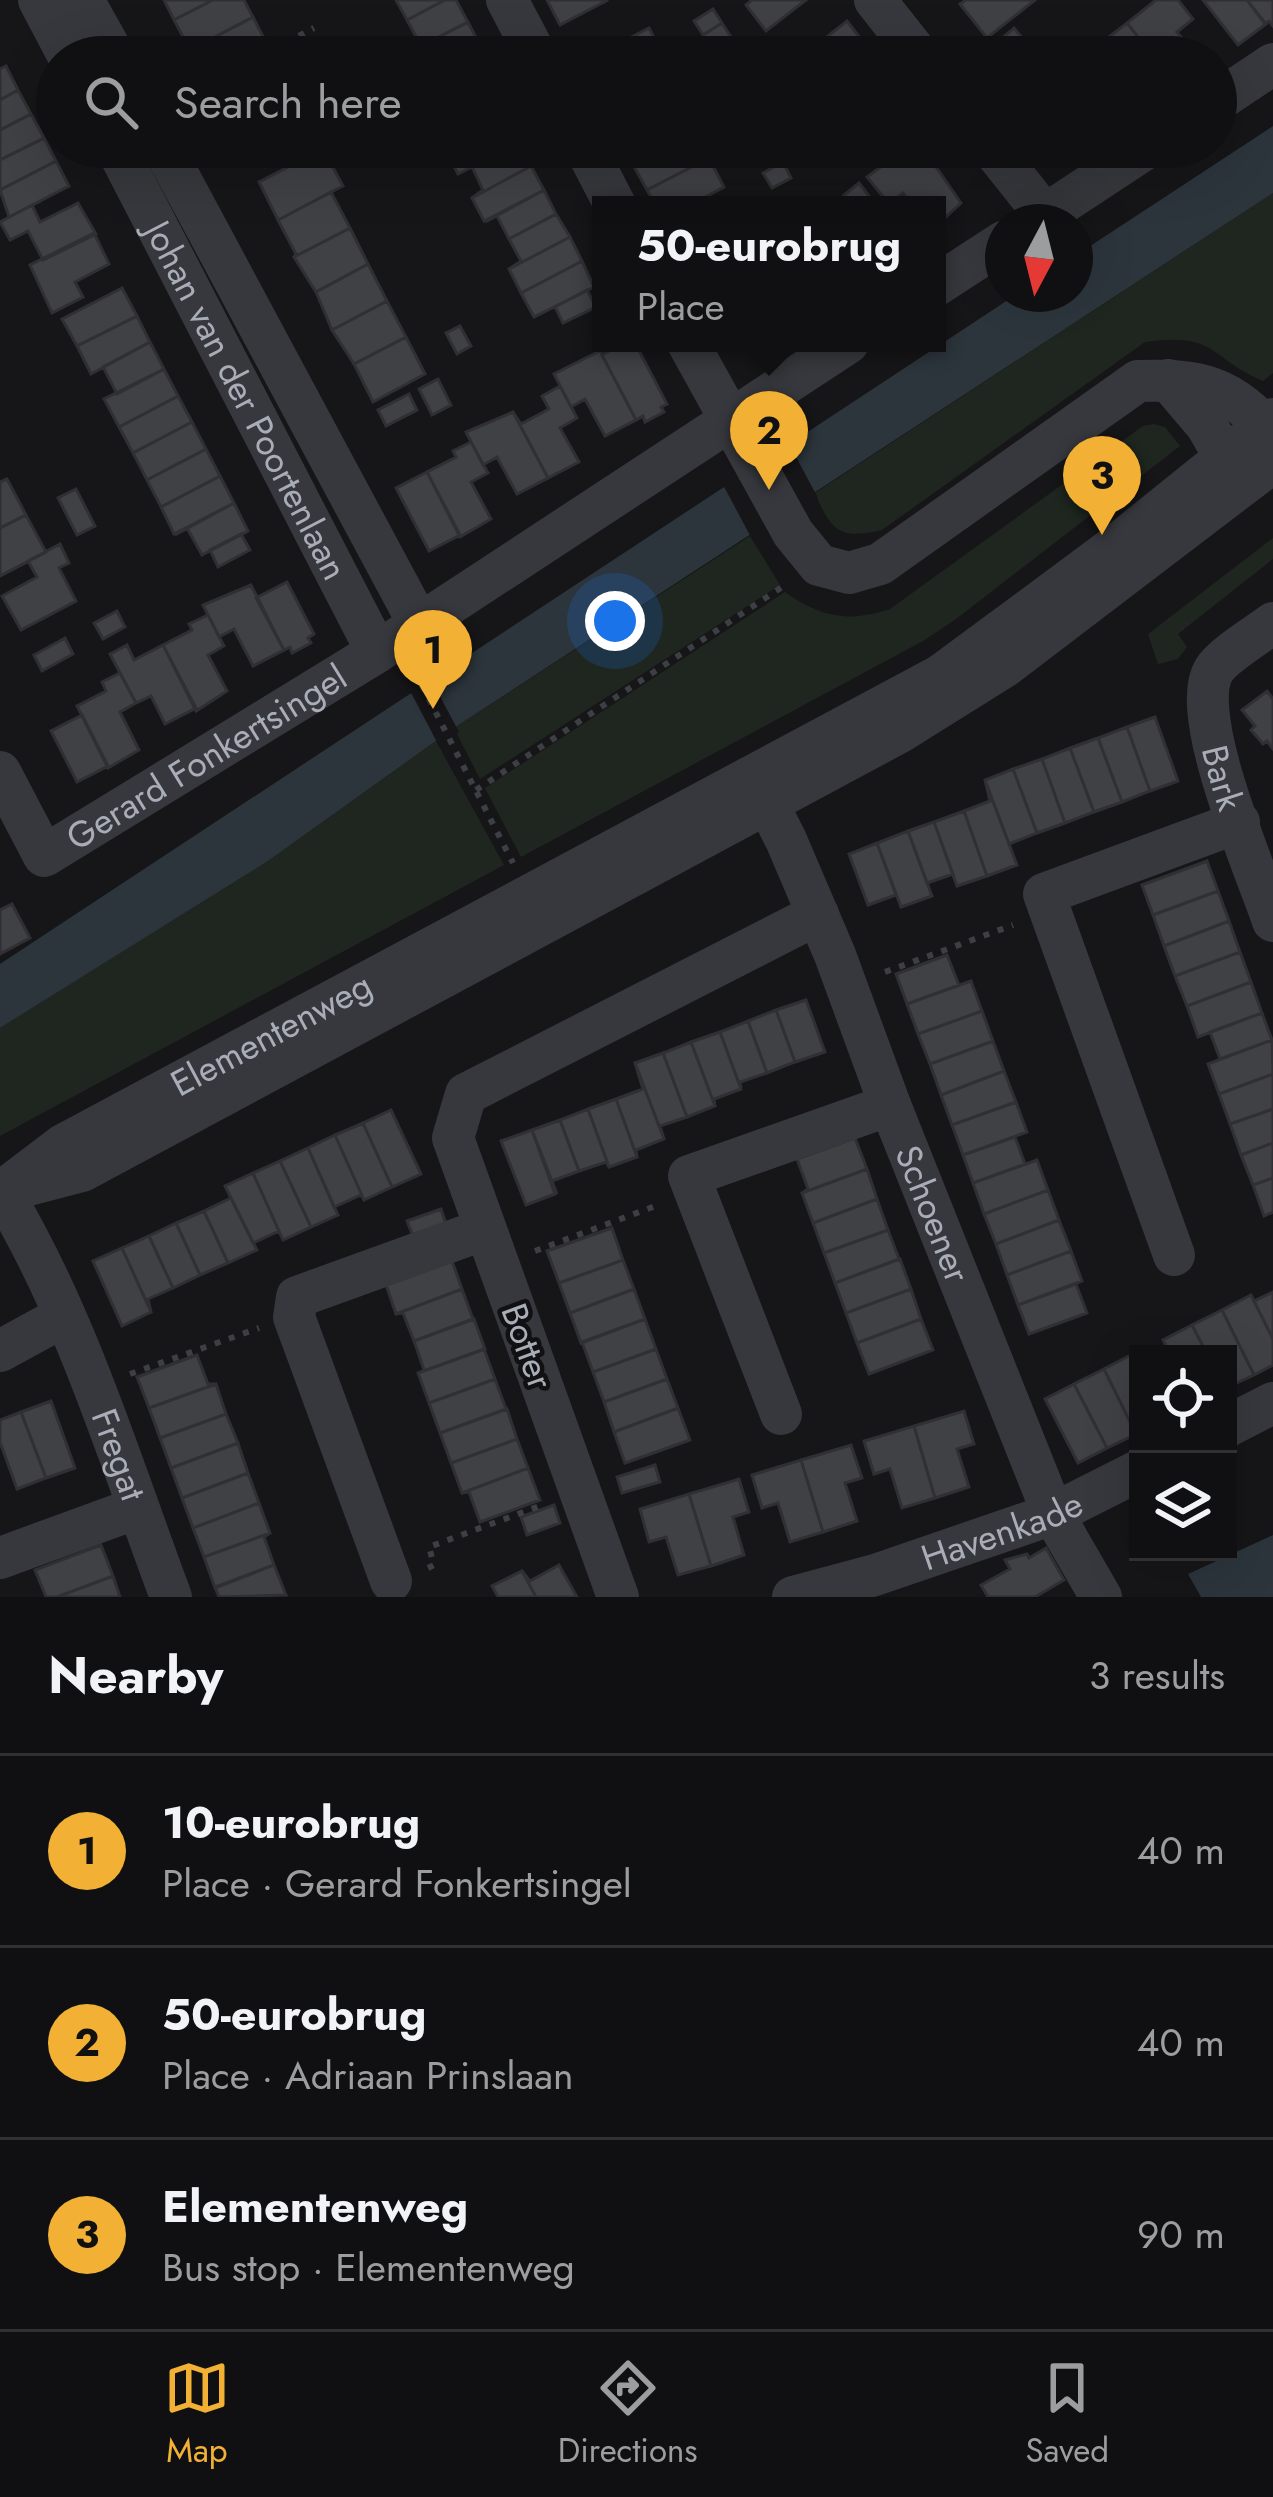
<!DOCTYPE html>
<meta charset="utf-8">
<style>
body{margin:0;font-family:Jost,sans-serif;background:#1e1e20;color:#f1f3f6}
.controls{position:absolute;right:36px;bottom:36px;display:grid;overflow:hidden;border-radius:0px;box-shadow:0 12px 48px #0002}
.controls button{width:108px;height:108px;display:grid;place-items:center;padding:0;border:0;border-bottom:3px solid #303032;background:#101012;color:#f1f3f6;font:60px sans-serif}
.compass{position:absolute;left:985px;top:204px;width:108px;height:108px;border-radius:50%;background:#101012;box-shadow:0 12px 48px #0002;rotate:187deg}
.you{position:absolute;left:615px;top:621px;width:42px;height:42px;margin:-30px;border:9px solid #fff;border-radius:50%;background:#1a73e8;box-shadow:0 0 0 18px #1a73e833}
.badge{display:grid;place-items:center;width:78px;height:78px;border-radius:50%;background:#f2b134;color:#111;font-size:39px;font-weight:700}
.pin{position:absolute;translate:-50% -99px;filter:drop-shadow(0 3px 6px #0008)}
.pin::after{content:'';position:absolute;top:63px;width:42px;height:36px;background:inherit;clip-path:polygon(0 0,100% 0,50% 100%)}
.popup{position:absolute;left:592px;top:196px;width:354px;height:156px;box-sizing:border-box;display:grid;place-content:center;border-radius:0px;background:#101012;filter:drop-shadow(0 3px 9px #0005);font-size:39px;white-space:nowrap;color:#9c9d9f}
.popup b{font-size:45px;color:#f1f3f6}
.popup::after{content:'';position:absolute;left:50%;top:100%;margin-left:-24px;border:24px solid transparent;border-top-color:#101012}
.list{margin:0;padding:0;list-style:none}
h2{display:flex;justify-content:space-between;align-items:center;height:156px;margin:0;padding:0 48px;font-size:51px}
h2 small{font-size:39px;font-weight:400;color:#9c9d9f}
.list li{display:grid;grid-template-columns:78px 1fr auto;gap:36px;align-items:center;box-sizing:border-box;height:192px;padding:0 48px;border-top:3px solid #303032}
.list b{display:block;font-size:45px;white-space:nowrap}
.list p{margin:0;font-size:39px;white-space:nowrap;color:#9c9d9f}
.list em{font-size:39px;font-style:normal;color:#9c9d9f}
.icon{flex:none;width:66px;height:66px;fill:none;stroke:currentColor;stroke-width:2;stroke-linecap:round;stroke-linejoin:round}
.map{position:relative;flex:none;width:1273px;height:1597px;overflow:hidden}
.search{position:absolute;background:#101012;box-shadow:0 12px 48px #0002;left:36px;right:36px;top:36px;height:132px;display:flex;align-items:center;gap:30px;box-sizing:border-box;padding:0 42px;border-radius:66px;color:#9c9d9f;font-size:45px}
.sheet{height:732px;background:#101012}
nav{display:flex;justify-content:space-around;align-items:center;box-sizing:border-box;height:168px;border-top:3px solid #303032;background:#101012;font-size:33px;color:#9c9d9f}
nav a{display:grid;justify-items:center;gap:6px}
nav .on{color:#f2b134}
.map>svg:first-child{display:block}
.green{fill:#1e261f}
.water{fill:#2c353c}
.pier{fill:#161618}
.building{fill:#404145;stroke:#303034;stroke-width:3}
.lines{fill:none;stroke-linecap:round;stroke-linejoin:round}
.path{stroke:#3d3f44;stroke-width:6;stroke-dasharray:6 9;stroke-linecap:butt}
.minor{stroke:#37383d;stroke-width:42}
.labels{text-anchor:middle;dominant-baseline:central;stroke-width:9;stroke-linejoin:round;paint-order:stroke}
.street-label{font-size:36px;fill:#a8adb8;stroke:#111113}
</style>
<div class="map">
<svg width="1273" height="1597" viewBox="0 0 1273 1597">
<rect width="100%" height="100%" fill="#161618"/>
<path class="green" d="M1273,193V373L1263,381C1207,357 1218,332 1145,342L882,530C840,540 831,531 815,493Z
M1154,424L1165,427L1180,446L956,619L923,641L521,857L485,788L785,592C820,617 848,623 890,609L1143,426Z
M750,536L780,585L480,779L454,728Z
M1273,538V559L1178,634L1187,647L1178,659L1158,664L1148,634Z
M436,741L504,865L0,1136V1028L268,861Z"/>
<path class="water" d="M1273,126V193L454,728L268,861L0,1028V964L1017,294H1075V256Z
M1273,1535V1597H1201L1188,1574Z"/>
<path class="pier" d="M786,438L818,498L753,541L721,481Z
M428,674L459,732L439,746L408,687Z"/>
<path class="building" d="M164,0H213L174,20Z
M213,0H244L253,17L190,50L174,20Z
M396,0H445L407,20Z
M445,0H456L468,22L421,46L407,20Z
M547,0H608L560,25Z
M752,0H806L766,31L746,5Z
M966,0H1035L987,38L960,4Z
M1156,0H1178L1193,19L1177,32L1198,57H1154L1127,23Z
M1203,0H1247L1266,24L1238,45Z
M1247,0H1273V26L1269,21L1265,24Z
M713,9L722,23L703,35L694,21Z
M253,17L269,48L251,57H193L190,50Z
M847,21L867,47L855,57H801Z
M468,22L481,47L462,57H426L421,46Z
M722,23L731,37L712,49L703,35Z
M1127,23L1154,57H1085L1084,56Z
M649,28L664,57H593Z
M1014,28L1029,46L1016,57L1001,39Z
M6,66L18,90L0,100V69Z
M18,90L31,114L0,130V100Z
M31,114L44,138L0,160V130Z
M44,138L56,161L0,190V160Z
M238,147H287L250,166Z
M449,147H511L458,174L445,149Z
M511,147H521L531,166L472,198L483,190L472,167Z
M658,147H704L709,158L647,190L631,161Z
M908,147H917L934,164L961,203L937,225V205H913L903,193L889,204L867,177Z
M323,149L343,186L278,220L259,182Z
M709,158L724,187L690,205H655L647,190Z
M56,161L69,186L9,217L0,190Z
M783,162L791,178L772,188L763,173Z
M531,166L544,190L484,221L472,198Z
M859,183L876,205H847L843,196Z
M544,190L556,214L509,239L497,216L485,222Z
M331,192L350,228L294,257L296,254L278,220Z
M78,203L96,234L43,260L28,231L10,240L0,222L32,205L40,222Z
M556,214L570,237L509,269L521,261L509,239Z
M350,228L368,264L316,292L294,257Z
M94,233L109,264L75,282L83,297L52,313L30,265Z
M570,237L582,261L521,293L509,269Z
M582,261L594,287L534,317L521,293Z
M368,264L387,301L332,330L316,292Z
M122,288L137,316L77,346L62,319Z
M587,290L596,307L563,323L555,307Z
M387,301L406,337L354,364L332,330Z
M137,316L150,342L91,374L77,346Z
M460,326L471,346L457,354L446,333Z
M406,337L425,374L373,402L354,364Z
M150,342L164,369L117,394L103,367Z
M624,343H635L667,404L661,407L664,412L645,422L643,416L636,420L602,355Z
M600,351L636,420L605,436L585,399L571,407L554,374Z
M164,369L178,396L119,427L104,399Z
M438,379L451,405L432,415L419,389Z
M560,386L577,418L560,428L579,462L548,478L513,412L521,424L549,409L542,396Z
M409,394L417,410L386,426L378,410Z
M178,396L192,422L133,453L119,427Z
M513,412L548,478L517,494L497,457L483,465L466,432Z
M192,422L206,449L147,480L133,453Z
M471,442L488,473L471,482L491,519L460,537L427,472L456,457L453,451Z
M206,449L220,476L161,507L147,480Z
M427,472L460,535L429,551L396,488Z
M220,476L234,503L174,534L161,507Z
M7,479L26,515L0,528V482Z
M76,489L95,526L77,535L58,498Z
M234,503L248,531L202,555L187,528L175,535Z
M26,515L46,552L0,576V528Z
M241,534L250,550L218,567L210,550Z
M60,544L69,563L59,568L76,601L21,630L2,596L37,577L28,561Z
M287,582L314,634L308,638L311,643L292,653L290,647L284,650L256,598Z
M251,585L284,650L253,666L234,629L219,637L203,605Z
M117,611L125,627L103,639L94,623Z
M208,615L224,646L208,655L227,691L196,711L163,645L192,630L189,624Z
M65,638L73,654L42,671L34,655Z
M127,645L134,660L163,645L196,708L165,724L151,696L136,703L110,654Z
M120,673L136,703L120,712L139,750L108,768L77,706L106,691L102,682Z
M1267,691L1273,699V749L1267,741L1263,744L1251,730L1255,726L1242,710Z
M82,715L108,766L77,782L51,731Z
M1155,717L1178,781L1150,791L1127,727Z
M1127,727L1150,791L1122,802L1098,738Z
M1098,738L1122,802L1094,812L1070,748Z
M1070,748L1094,812L1065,823L1042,759Z
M1042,759L1065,823L1037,833L1013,769Z
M1013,769L1037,833L1009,844L985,780Z
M985,780L1017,865L987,876L964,811L990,801Z
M964,811L987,876L957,886L934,822Z
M934,822L953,874L927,883L908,831Z
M908,831L932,896L901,907L877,843Z
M877,843L896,895L868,905L849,854Z
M1207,861L1218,891L1153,915L1142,885Z
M1218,891L1229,921L1164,946L1153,915Z
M12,904L30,938L0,954V910Z
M1229,921L1240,952L1175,976L1164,946Z
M1240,952L1251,982L1187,1006L1175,976Z
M947,955L959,985L907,1004L896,974Z
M971,981L982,1011L918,1034L907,1004Z
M1251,982L1262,1013L1198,1037L1187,1006Z
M806,1000L825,1052L795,1062L776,1010Z
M776,1010L795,1062L767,1073L748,1021Z
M982,1011L993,1041L930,1064L918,1034Z
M1262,1013L1272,1040L1220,1059L1210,1032Z
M748,1021L767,1073L740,1082L741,1089L720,1032Z
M720,1032L741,1089L714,1099L715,1106L691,1042Z
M1272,1040L1273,1074L1219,1094L1208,1064Z
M993,1041L1004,1071L941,1095L930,1064Z
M691,1042L715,1106L687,1117L663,1053Z
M663,1053L687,1117L660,1126L664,1139L635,1063Z
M635,1063L664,1139L636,1150L637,1157L616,1099L643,1089Z
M1004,1071L1016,1102L952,1125L941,1095Z
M1273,1074V1109L1230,1124L1219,1094Z
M616,1099L637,1157L609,1167L588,1109Z
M1016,1102L1027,1132L963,1155L952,1125Z
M588,1109L609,1167L606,1162L579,1171L560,1120Z
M1273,1109V1143L1241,1155L1230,1124Z
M391,1110L421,1174L392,1187L363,1123Z
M560,1120L579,1171L552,1181L557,1194L532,1130Z
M363,1123L392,1187L364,1200L335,1135Z
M532,1130L555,1194L526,1205L501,1141Z
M335,1135L364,1200L361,1195L334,1207L308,1148Z
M1015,1137L1025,1164L973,1183L963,1155Z
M855,1138L867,1169L802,1193L808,1189L797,1159Z
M1273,1143V1178L1253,1185L1241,1155Z
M308,1148L338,1215L311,1227L280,1161Z
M1037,1160L1048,1190L984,1214L973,1183Z
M280,1161L311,1227L283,1240L253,1173Z
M867,1169L877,1199L813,1223L802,1193Z
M253,1173L279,1231L253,1243L225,1186Z
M1273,1178V1212L1264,1216L1253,1185Z
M1048,1190L1059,1220L996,1244L984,1214Z
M231,1198L257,1250L228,1263L204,1211Z
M877,1199L888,1230L824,1253L813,1223Z
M441,1209L447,1227L414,1239L407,1221Z
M204,1211L228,1263L200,1275L176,1223Z
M1059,1220L1071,1251L1007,1275L996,1244Z
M176,1223L200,1275L173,1288L149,1236Z
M612,1228L623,1260L559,1283L547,1251Z
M888,1230L899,1259L835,1283L824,1253Z
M149,1236L173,1288L148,1299L151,1312L122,1248Z
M122,1248L151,1312L122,1326L93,1261Z
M1071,1251L1082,1281L1018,1305L1007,1275Z
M451,1258L462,1289L396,1314L385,1282Z
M900,1259L911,1289L846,1313L835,1283Z
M623,1260L634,1289L570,1313L559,1283Z
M1076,1284L1087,1313L1029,1334L1018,1305Z
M462,1289L473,1319L414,1341L403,1313L396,1314Z
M634,1289L645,1319L581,1343L570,1313Z
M911,1289L921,1319L857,1343L846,1313Z
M1273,1292V1339L1254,1301Z
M1251,1295L1273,1339V1365L1254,1375L1222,1310Z
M1222,1310L1254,1375L1228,1387V1354H1207L1192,1325Z
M474,1319L485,1349L418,1373L424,1370L414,1341Z
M645,1319L656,1349L593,1372L582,1342Z
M921,1319L933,1350L869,1374L857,1343Z
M1192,1325L1207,1354H1170L1163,1340Z
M484,1349L495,1379L429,1403L418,1373Z
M656,1349L667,1379L604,1402L593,1372Z
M1133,1354L1138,1364L1136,1434L1104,1369Z
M197,1355L208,1384H216L149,1408L137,1377Z
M1104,1369L1136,1434L1107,1448L1074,1384Z
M495,1379L506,1409L440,1433L429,1403Z
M667,1379L678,1408L614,1432L604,1402Z
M216,1384L226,1414L160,1438L149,1408Z
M1074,1384L1107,1448L1078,1463L1045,1399Z
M51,1401L75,1468L46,1478L21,1412Z
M678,1408L690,1440L625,1463L614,1432Z
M507,1409L517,1439L451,1463L440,1433Z
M964,1411L974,1444L957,1449L969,1487L935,1498L914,1426Z
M21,1412L46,1478L17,1489L0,1442V1420Z
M226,1414L238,1443L171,1468L160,1438Z
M914,1426L935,1498L902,1508L890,1469L874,1474L864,1441Z
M517,1439L528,1468L462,1493L451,1463Z
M238,1443L248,1473L182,1498L171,1468Z
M851,1445L862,1478L845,1483L857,1521L823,1532L801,1460Z
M801,1460L823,1532L790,1542L778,1503L762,1508L752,1475Z
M655,1465L660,1482L622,1493L617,1477Z
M528,1468L540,1500L480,1522L469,1492L462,1493Z
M248,1473L259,1503L193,1528L182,1498Z
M739,1479L749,1512L733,1517L744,1555L711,1566L689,1494Z
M689,1494L711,1566L678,1575L666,1537L649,1542L640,1509Z
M259,1503L270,1533L204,1557L193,1528Z
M554,1505L560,1523L527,1535L521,1517Z
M270,1533L264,1537L274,1565L215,1588L204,1557Z
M101,1545L113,1576L57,1597H46L35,1570Z
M1046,1548L1064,1580L1035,1597H988L981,1585L1010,1569L1005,1560L1027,1554L1029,1558Z
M274,1565L286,1595L219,1597L215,1587Z
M559,1565L577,1597H536L522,1571L530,1581Z
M522,1571L536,1597H498L492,1586Z
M113,1576L120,1597H57Z"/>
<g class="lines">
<path class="path" d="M259,57L314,28
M415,672L513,863
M476,790L785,585
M885,972L1013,925
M535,1251L658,1205
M130,1374L259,1328
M428,1568L434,1565L429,1547L545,1504"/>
<g class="minor">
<path d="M39,0L69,57"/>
<path d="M83,0L115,57"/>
<path d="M507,0L537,57"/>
<path d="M875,0L920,57"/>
<path d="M1216,102L1273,64"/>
<path id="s1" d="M116,147L377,652"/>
<path d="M163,147L419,624"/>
<path d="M585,147L615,205"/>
<path d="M991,147L1045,215"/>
<path d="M1034,222L1148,147"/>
<path d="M937,285L1003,242"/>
<path d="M688,343L793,533L819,565L849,573L880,564L1138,381C1202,379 1230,386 1273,435"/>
<path d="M1168,380L1207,426L1239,482"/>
<path id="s2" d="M1273,623C1259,634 1223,655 1214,670C1187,714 1256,870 1273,921"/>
<path id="s3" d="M0,772L44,856L377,652L848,343"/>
<path id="s4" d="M756,781L786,840L835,955L890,1105L1053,1514L1101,1597"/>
<path d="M21,1187L82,1171L900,732L1004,667L1273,462"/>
<path id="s5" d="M2,1192C77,1317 120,1461 171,1597"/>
<path id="s6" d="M0,1193L63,1145L941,675L1114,547L1273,419"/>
<path d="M1174,1255L1044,894L1239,822"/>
<path d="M0,1351L64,1316"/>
<path d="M781,1414L689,1176L890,1105"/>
<path d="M1228,1426L1273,1403"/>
<path d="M0,1558L137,1508"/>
<path d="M391,1581L294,1317L297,1297L485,1229"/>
<path d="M618,1597L453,1138L466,1094L818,914"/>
<path id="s7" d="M793,1597L875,1575L1053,1514L1138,1471"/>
</g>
</g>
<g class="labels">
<g class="street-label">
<text stroke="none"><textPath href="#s1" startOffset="285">Johan van der Poortenlaan</textPath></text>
<text stroke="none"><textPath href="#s3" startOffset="285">Gerard Fonkertsingel</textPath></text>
<text stroke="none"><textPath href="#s2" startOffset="186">Bark</textPath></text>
<text stroke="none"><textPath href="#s6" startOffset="315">Elementenweg</textPath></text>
<text stroke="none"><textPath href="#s4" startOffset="468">Schoener</textPath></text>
<text transform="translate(528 1346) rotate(70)">Botter</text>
<text stroke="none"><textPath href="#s5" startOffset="288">Fregat</textPath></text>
<text stroke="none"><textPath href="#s7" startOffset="219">Havenkade</textPath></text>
</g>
</g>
</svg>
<div class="controls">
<button><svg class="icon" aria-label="locate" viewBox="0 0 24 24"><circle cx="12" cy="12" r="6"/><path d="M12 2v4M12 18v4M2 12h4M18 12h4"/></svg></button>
<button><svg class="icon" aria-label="layers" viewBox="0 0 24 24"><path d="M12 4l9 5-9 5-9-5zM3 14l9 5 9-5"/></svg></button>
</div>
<svg class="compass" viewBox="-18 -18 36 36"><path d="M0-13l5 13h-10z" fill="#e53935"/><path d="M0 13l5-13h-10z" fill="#9c9d9f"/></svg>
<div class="you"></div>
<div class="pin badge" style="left:433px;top:709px">1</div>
<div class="pin badge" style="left:769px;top:490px">2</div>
<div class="popup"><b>50-eurobrug</b>Place</div>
<div class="pin badge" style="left:1102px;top:535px">3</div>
<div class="search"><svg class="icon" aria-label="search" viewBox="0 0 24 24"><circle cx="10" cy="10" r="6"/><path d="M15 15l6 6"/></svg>Search here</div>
</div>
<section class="sheet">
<h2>Nearby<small>3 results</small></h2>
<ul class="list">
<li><span class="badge">1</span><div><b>10-eurobrug</b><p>Place · Gerard Fonkertsingel</p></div><em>40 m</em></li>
<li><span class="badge">2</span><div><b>50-eurobrug</b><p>Place · Adriaan Prinslaan</p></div><em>40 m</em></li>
<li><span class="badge">3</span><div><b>Elementenweg</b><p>Bus stop · Elementenweg</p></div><em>90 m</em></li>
</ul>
</section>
<nav>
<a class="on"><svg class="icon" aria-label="map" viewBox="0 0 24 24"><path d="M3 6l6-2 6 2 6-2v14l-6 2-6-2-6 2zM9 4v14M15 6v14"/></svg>Map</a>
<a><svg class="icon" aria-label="directions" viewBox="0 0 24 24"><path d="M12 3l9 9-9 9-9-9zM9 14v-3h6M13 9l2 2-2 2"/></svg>Directions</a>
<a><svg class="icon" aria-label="saved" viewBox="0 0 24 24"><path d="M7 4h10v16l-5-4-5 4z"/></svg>Saved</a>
</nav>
